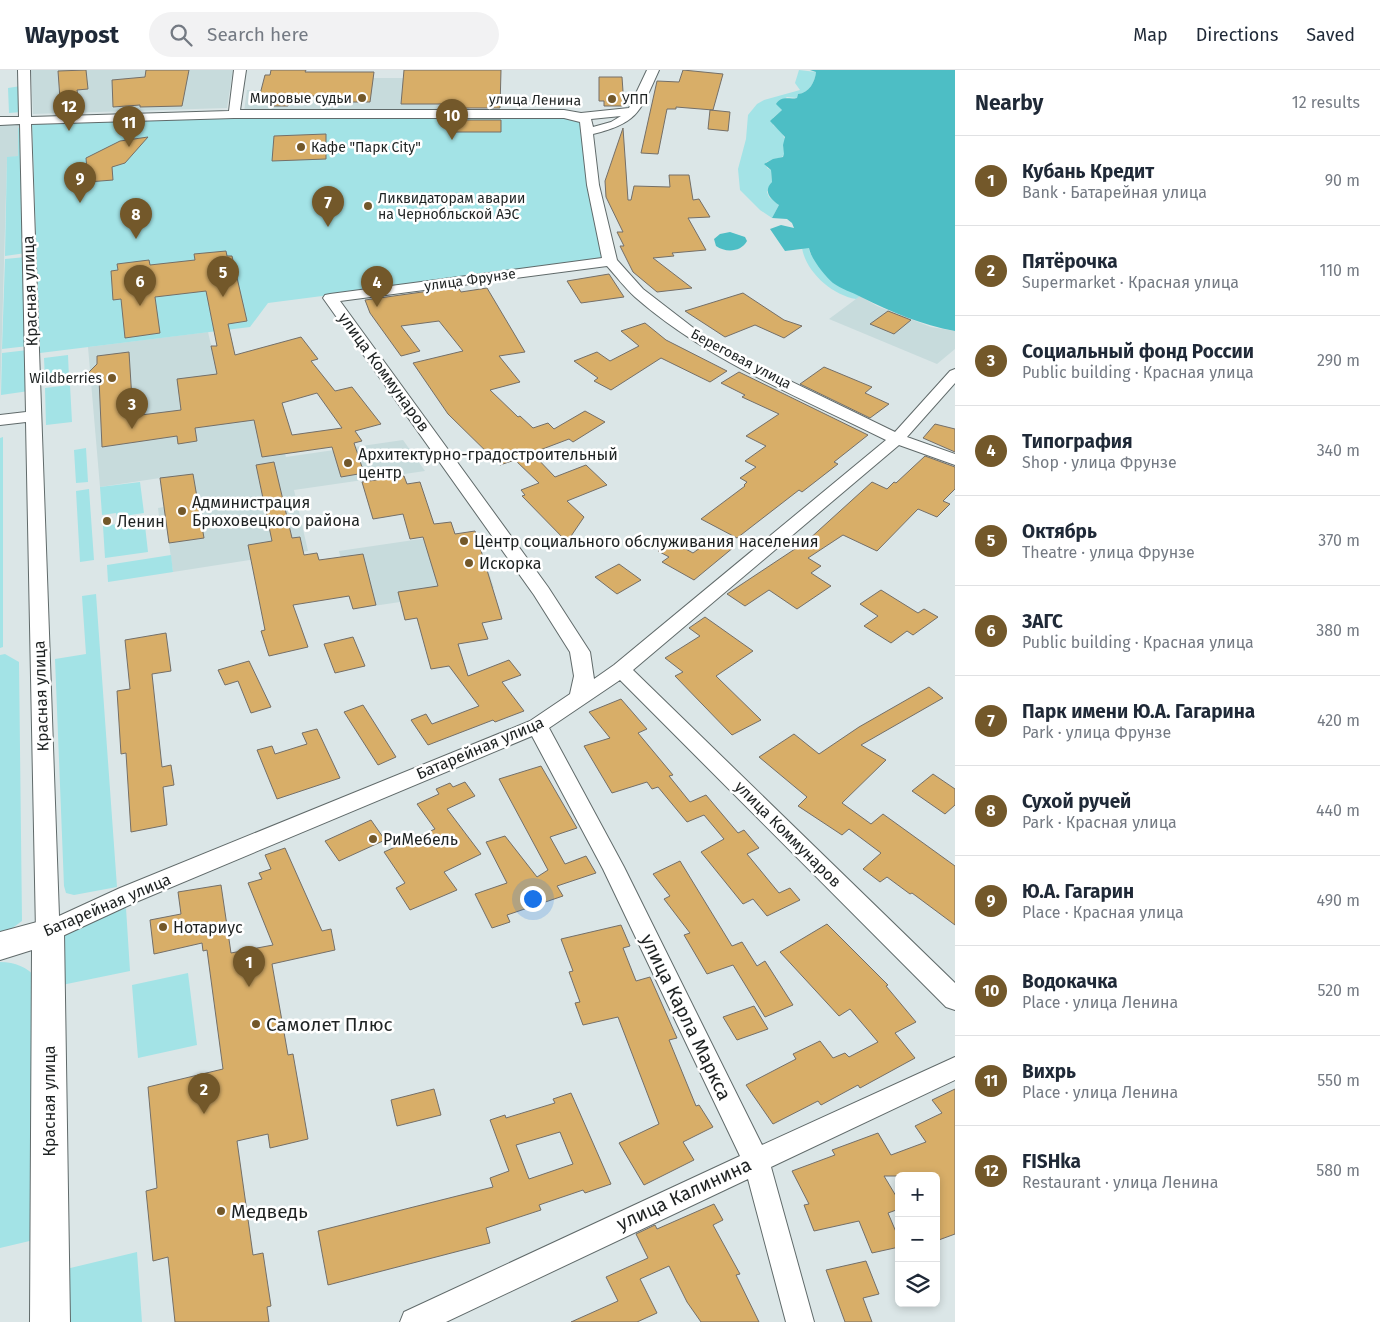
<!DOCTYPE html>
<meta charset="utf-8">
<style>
body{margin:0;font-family:"Fira Sans",sans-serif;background:#f2f2f3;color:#1f2937}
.controls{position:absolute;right:15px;bottom:15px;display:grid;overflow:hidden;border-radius:8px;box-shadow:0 2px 8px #0003}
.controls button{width:45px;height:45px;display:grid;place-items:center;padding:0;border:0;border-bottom:1px solid #e0e1e3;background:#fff;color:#1f2937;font:25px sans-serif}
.you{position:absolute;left:532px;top:828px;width:18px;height:18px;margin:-12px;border:4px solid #fff;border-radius:50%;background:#1a73e8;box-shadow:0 0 0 8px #1a73e833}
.badge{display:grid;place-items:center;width:32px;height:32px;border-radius:50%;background:#73582a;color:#fff;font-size:16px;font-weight:700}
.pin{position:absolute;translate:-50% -41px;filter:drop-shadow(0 1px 2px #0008)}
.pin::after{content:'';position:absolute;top:26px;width:18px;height:15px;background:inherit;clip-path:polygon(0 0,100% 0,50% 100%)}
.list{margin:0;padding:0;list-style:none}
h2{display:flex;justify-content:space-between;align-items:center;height:65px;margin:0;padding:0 20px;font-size:21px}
h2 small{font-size:16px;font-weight:400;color:#747a83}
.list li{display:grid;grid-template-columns:32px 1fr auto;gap:15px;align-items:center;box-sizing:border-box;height:90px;padding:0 20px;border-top:1px solid #e0e1e3}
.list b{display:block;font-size:19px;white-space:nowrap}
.list p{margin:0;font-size:16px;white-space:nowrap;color:#747a83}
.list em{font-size:16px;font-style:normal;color:#747a83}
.icon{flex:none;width:28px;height:28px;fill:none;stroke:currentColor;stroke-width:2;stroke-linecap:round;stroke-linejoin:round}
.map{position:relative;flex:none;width:955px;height:1252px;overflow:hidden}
header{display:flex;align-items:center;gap:30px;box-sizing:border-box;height:70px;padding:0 25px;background:#fff;border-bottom:1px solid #e0e1e3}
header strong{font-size:24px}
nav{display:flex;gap:28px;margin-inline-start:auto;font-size:18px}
.search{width:350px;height:45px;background:#f2f2f3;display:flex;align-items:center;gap:12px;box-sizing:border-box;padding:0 18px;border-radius:28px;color:#747a83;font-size:19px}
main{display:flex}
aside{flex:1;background:#fff}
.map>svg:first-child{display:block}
.built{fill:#c7dbdc}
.green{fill:#a3e3e6}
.water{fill:#4dbec5}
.building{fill:#d8ae68;stroke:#746f68;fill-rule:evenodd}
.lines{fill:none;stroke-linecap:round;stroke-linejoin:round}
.street-casing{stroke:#606a6a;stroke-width:2}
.secondary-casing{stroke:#606a6a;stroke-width:2}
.street{fill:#fff;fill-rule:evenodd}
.secondary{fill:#fff;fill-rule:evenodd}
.poi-dot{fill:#73582a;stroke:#fff;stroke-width:2}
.labels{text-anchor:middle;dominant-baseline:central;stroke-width:5;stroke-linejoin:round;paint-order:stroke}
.far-poi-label{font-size:14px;fill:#1e2222;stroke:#fff;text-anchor:start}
.far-street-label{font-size:14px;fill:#1e2222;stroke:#fff}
.street-label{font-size:16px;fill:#1e2222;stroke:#fff}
.poi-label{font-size:16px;fill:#1e2222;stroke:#fff;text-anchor:start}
.near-street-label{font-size:19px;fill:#1e2222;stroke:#fff}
.near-poi-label{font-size:19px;fill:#1e2222;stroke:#fff;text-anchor:start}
</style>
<header>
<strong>Waypost</strong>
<div class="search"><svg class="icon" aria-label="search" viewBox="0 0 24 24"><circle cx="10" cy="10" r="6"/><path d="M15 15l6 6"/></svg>Search here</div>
<nav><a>Map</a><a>Directions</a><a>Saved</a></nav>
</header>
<main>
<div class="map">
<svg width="955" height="1252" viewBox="0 0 955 1252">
<rect width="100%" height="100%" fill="#dbe6e7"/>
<path class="built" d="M31,0H233L227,38L33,44Z
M338,8H470L469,42H244L247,20H317Z
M23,51V58L18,59L19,86L7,88L0,331V52Z
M860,226L877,236L931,257L955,261V279L937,294L829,249Z
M208,262L222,322L242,316L284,380L286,387L403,370L425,401L294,420L308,481L173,502L165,445L159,446L158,438L164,437L160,408L100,417L88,277Z
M475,461L494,518L353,539L339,481Z"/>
<path class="green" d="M799,0L816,2C815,12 809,23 798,24L797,28L787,27L777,34L782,40L773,48V55L781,61L786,71L783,75L785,84L782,87L766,92L767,98L771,100L772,112L767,122L769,127L779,135L772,148L760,140L740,120L738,99L746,69L748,45L757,34L764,30L800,20L795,13Z
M21,16V42L9,43L8,18Z
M233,46H563L581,51L602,190L268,233L250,257L40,283L32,52Z
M18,58H23L26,183L5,186L7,87L18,86Z
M802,178H809L810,183L833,212L860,226L856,229C832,225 806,202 802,178Z
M26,187L28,276L2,279L5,189Z
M28,280L29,321L1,325L2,283Z
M68,285L69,308L45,311L44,288Z
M70,315L72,352L46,355L45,318Z
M3,367V577L0,578V368Z
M86,378L88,412L76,413L74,380Z
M140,412L144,443L117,447L116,443L102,445L100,417Z
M89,419L94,490L80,492L76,421Z
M144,447L148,482L105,488L103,456L117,454V451Z
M171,485L173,502L108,512L107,495Z
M96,524L117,817L74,825L66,823L64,816L55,589L86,584L82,526Z
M5,584L19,592L22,851L7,862L0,864V585Z
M126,838L130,901L57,916L61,865L68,860Z
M0,892C16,892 26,897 37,908L38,1169L0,1178Z
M188,903L197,975L138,988L132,915Z
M137,1182L142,1252H64L62,1200Z"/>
<path class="water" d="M810,0H955V261C922,255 891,242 861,227C852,222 841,219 833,213C825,206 811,189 809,178L785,181L770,159L781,155L794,158L792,153L787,149L772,148L779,135C770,129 763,121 772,112L771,100L764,94L773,89L783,87L784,84L783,75L785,67L770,51L782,40L776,34C782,25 789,30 797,28L798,24C809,23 815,12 816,2Z
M730,162L745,167L747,171C741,182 726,183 716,176L714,169L720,164Z"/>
<path class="building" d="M86,0L88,19L77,20L78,27L60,29L58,1Z
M146,0H189L182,36L140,37V35L113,37L112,10L145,7Z
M271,0H306L305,2H374L370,32H330L331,26H300L299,31H289L288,36H272L273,34H267L268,31L258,32L265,5H270Z
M404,0H501L500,38H457V34H401Z
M683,0L723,4L713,40L676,37V39H667L658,84L641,83L657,11L679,12Z
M599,7H622L624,36H604V31H599Z
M710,40L730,42L728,61L708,59Z
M456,50H501V62H456Z
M623,58L628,130H631L634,116L670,117L669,105H689L693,130L699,129L710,147L688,148L706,180L672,183L674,186L653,188L692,218L657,222L633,202L620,176H624L617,162H623L606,127L605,111Z
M326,64V89L272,91L274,66Z
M148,67L125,93L112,97L113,110L88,112L86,88L120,71Z
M226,181L227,186H232L247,251L228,254L235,285L301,267L318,289L311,291L335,321L352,317L381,354L355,361L362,371L354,373L364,403L341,407L332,377L262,387L254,350L195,358L197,371L178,374L177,366L102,377L99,309L88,303L97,294V286L129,282L133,346L181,340L177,309L217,304L211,276H217L206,221L155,227L160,263L125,268L121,229L113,230L111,201L118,200L117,194L149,190L150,195L195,190L194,184ZM317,323L342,358L292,365L282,333Z
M609,204L624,227L581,233L567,211Z
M458,217L461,222L487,218L525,282L499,286L520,312L490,320L518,347L520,346L533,358L548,353L554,359L585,341L605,352L573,372L569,369L532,383L555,407L586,395L607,415L567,431L584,447L567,472L522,426L525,425L521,420L539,413L515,390L500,395L448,344L413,293L463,281L439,251L401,256L420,281L401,286L370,243L365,230Z
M743,223L784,250L802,256L784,268L755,255L725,267L685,241Z
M888,241L911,250L894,264L870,254Z
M645,253L666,270L727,301L710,312L661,288L611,320L594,311L598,308L574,291L597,282L610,291L639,276L621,261Z
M824,297L872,317L865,323L889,334L870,348L800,314Z
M739,302L868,365L834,392L838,394L802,422L799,420L737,468L701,449L745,416L744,415L747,412L740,408L756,397L745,391L766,376L746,366L779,344L742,327L745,325L721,313Z
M935,354L955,359V382L923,368Z
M925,386L955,397V419L943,431L950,434L937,447L918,439L877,481L843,465L808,488L821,496L811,503L831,516L797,539L769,520L745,536L727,524L807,471L872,412L887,419L894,412L896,413Z
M274,392L292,468L300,467L304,485L317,483L319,490L363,484L376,535L353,539L349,526L293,535L308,577L269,586L261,561L265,560L248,475L272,471L256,395Z
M193,404L204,468L169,473L160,408Z
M404,406L407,414L420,412L434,454L451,452L455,464L475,461L502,549L482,553L488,569L458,574L468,606L509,590L521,605L502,612L524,641L495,652L493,650L428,675L411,650L426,644L432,654L479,636L449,596L431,599L417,548L405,550L398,522L438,516L423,467L410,469L403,444L373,449L362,412Z
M715,467L734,477L694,510L662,492L669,487L658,481L671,471L693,483Z
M619,494L641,510L617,524L595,507Z
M881,520L918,543L924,539L938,547L913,565L907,561L891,573L864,556L878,546L860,534Z
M705,547L753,581L716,606L761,650L732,665L675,606L683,602L665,588L700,566L689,558Z
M166,563L171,601L152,604L162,697L171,695L174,715L163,717L167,755L131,762L126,683L121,684L117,621L130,619L125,570Z
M353,567L365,596L335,603L324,574Z
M249,591L271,637L251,643L238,611L225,615L218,600Z
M929,617L943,628L861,675L886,690L842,733L871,754L883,744L955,796V855L912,823L910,824L887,807L880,812L863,799L881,783L849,759L842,765L798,736L807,727L759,687L794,664L819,684L859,657Z
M621,629L647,659L638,663L673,705L669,706L690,732L706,725L738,763L744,760L759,778L747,784L779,823L790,818L800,830L767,846L753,829L743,834L701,782L724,769L704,745L687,752L658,717L652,719L647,712L612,723L584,676L610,668L589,642Z
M363,635L396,687L378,695L344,642Z
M317,659L340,708L277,729L257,680L272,676L275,684L307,674L302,663Z
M541,696L577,758L550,767L565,794L586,786L596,803L557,816L563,826L507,845L510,852L492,858L475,824L507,813L486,772L505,766L537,807L548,800L499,709Z
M933,704L955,719V735L945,744L912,721Z
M465,712L475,726L447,739L481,784L444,802L457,820L410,840L396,818L405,813L384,782L435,759L417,734L439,724L436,719L450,713L453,717Z
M371,750L385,770L339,791L325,771Z
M285,778L322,861L331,859L335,880L272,894L288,985L293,984L308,1069L270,1078L268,1064L237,1071L253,1185L263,1183L271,1236L267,1237L269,1252H175L168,1187L153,1191L146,1121L157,1118L148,1017L223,999L207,880L203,881L202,873L154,884L150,850L181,844L178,822L221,815L231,883L273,875L248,813L262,809L259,803L271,799L265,785Z
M680,791L732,876L742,872L757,896L765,891L793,935L765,947L733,895L707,904L684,865L690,863L664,829L670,826L653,804Z
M827,854L888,915L886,916L916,952L895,963L915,988L860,1018L858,1015L821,1035L818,1031L773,1054L746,1015L796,989L793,984L820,971L833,988L845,983L849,987L878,972L850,939L839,946L780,882Z
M621,855L630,876L623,878L636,911L650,907L677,968L669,970L696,1036L699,1035L713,1057L683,1072L694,1090L644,1115L619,1073L659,1054L618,947L583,955L575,933L580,932L569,902L573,901L561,869Z
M754,936L768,959L737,970L723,947Z
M434,1019L441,1045L397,1056L391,1030Z
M955,1019V1164L936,1171V1106H884L899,1131V1139L888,1143L899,1169V1177L872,1183L859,1151L814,1161L804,1135L809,1134L792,1101L835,1085L832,1080L878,1063L891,1085L926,1072L915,1056L942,1043L932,1030Z
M571,1023L611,1114L585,1123L583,1120L539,1135L541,1140L486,1158L490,1173L328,1215L318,1161L493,1117L490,1108L509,1101L490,1050L505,1045L506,1048L555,1033L553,1029ZM560,1062L573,1094L529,1109L516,1075Z
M714,1134L723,1150L713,1155L740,1204L736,1205L759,1252H701L687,1232L669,1196L640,1209L657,1243L637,1252H571L618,1231L606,1207L648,1188L636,1164L655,1155L657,1159Z
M866,1191L879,1224L863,1228L872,1252H845L826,1200Z"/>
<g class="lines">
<defs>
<path id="street" d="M18,0H30L31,47L229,41L234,0H246L240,40H564L581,43L629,38L647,0H659C641,40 639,53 593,64L599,115L617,190L643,219L700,263L743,288L895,362L950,301L955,299V313L907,367L955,384V395L899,375L633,600L955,913V940L946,937L620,610L549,658L624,797L762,1075L955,987V1010L771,1097L814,1252H786L748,1109L446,1252H400L404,1242L740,1086L603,799L532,666L136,832L56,869L48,872L40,869L36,862L26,352L0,355V345L26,342L20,54L0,55V47H19ZM621,46L611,52L593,57L591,49ZM234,48H564L580,52L587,115L602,188L330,224L325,225L323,228L534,525L570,582L574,606L570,624L530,651L120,818L59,846L31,54ZM607,196C616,206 625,218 635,227C708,291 800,327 886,370L614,595L594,609L590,582L548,517L340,231Z"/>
<path id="secondary" d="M48,849L59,852L64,862L70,1252H30L32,880L0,890V862Z"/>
</defs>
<use href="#street" class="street-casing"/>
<use href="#secondary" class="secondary-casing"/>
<use href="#street" class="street"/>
<use href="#secondary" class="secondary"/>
</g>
<g class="poi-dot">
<circle cx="362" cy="28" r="5"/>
<circle cx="612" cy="29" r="5"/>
<circle cx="301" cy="77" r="5"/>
<circle cx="368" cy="136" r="5"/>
<circle cx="112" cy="308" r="5"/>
<circle cx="348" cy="393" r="5"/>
<circle cx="182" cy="441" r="5"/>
<circle cx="107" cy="451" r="5"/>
<circle cx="464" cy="471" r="5"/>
<circle cx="469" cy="493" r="5"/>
<circle cx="373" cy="769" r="5"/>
<circle cx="163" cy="857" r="5"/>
<circle cx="256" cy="954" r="5"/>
<circle cx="221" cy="1141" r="5"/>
</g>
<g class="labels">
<g class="far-poi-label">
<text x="352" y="28" text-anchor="end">Мировые судьи</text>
<text x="622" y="29">УПП</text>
<text x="311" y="77">Кафе "Парк City"</text>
<text x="378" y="128">Ликвидаторам аварии<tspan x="378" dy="16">на Чернобльской АЭС</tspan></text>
<text x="102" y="308" text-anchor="end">Wildberries</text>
</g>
<g class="far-street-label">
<text transform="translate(535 30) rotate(1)">улица Ленина</text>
<text transform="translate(470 210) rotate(-8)">улица Фрунзе</text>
<text transform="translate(741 289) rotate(28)">Береговая улица</text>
</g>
<g class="street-label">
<text transform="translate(30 221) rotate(-92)">Красная улица</text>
<text transform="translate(384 302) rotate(54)">улица Коммунаров</text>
<text transform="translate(41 626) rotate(-92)">Красная улица</text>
<text transform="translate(480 678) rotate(-23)">Батарейная улица</text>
<text transform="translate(788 764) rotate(45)">улица Коммунаров</text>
<text transform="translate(107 835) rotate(-23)">Батарейная улица</text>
<text transform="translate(49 1031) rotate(-90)">Красная улица</text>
</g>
<g class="poi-label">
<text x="358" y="384">Архитектурно-градостроительный<tspan x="358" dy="18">центр</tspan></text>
<text x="192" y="432">Администрация<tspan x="192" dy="18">Брюховецкого района</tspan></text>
<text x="117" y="451">Ленин</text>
<text x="474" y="471">Центр социального обслуживания населения</text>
<text x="479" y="493">Искорка</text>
<text x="383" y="769">РиМебель</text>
<text x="173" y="857">Нотариус</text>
</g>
<g class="near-street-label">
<text transform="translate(686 947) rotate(64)">улица Карла Маркса</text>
<text transform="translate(684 1124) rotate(-25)">улица Калинина</text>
</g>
<g class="near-poi-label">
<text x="266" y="954">Самолет Плюс</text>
<text x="231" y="1141">Медведь</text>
</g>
</g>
</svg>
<div class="controls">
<button>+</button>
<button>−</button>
<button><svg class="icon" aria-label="layers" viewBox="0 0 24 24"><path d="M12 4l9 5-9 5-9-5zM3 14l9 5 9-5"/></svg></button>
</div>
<div class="you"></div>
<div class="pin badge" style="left:249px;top:917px">1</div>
<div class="pin badge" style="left:204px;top:1044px">2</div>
<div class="pin badge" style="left:132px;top:359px">3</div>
<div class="pin badge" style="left:377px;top:237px">4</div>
<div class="pin badge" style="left:223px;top:227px">5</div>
<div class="pin badge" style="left:140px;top:236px">6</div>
<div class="pin badge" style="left:328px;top:157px">7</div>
<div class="pin badge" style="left:136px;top:169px">8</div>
<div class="pin badge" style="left:80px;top:133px">9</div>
<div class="pin badge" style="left:452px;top:70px">10</div>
<div class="pin badge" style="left:129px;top:77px">11</div>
<div class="pin badge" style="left:69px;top:61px">12</div>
</div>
<aside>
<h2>Nearby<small>12 results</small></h2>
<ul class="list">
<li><span class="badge">1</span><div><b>Кубань Кредит</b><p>Bank · Батарейная улица</p></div><em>90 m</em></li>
<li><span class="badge">2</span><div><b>Пятёрочка</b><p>Supermarket · Красная улица</p></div><em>110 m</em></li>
<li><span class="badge">3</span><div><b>Социальный фонд России</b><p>Public building · Красная улица</p></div><em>290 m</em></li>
<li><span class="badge">4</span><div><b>Типография</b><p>Shop · улица Фрунзе</p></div><em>340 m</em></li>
<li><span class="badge">5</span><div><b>Октябрь</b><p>Theatre · улица Фрунзе</p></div><em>370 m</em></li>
<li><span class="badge">6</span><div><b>ЗАГС</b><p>Public building · Красная улица</p></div><em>380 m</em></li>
<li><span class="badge">7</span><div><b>Парк имени Ю.А. Гагарина</b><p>Park · улица Фрунзе</p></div><em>420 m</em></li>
<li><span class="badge">8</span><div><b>Сухой ручей</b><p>Park · Красная улица</p></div><em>440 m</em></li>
<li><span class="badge">9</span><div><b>Ю.А. Гагарин</b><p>Place · Красная улица</p></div><em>490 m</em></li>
<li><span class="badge">10</span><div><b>Водокачка</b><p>Place · улица Ленина</p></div><em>520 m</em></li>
<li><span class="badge">11</span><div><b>Вихрь</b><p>Place · улица Ленина</p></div><em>550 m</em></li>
<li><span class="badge">12</span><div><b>FISHka</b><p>Restaurant · улица Ленина</p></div><em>580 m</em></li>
</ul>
</aside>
</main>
